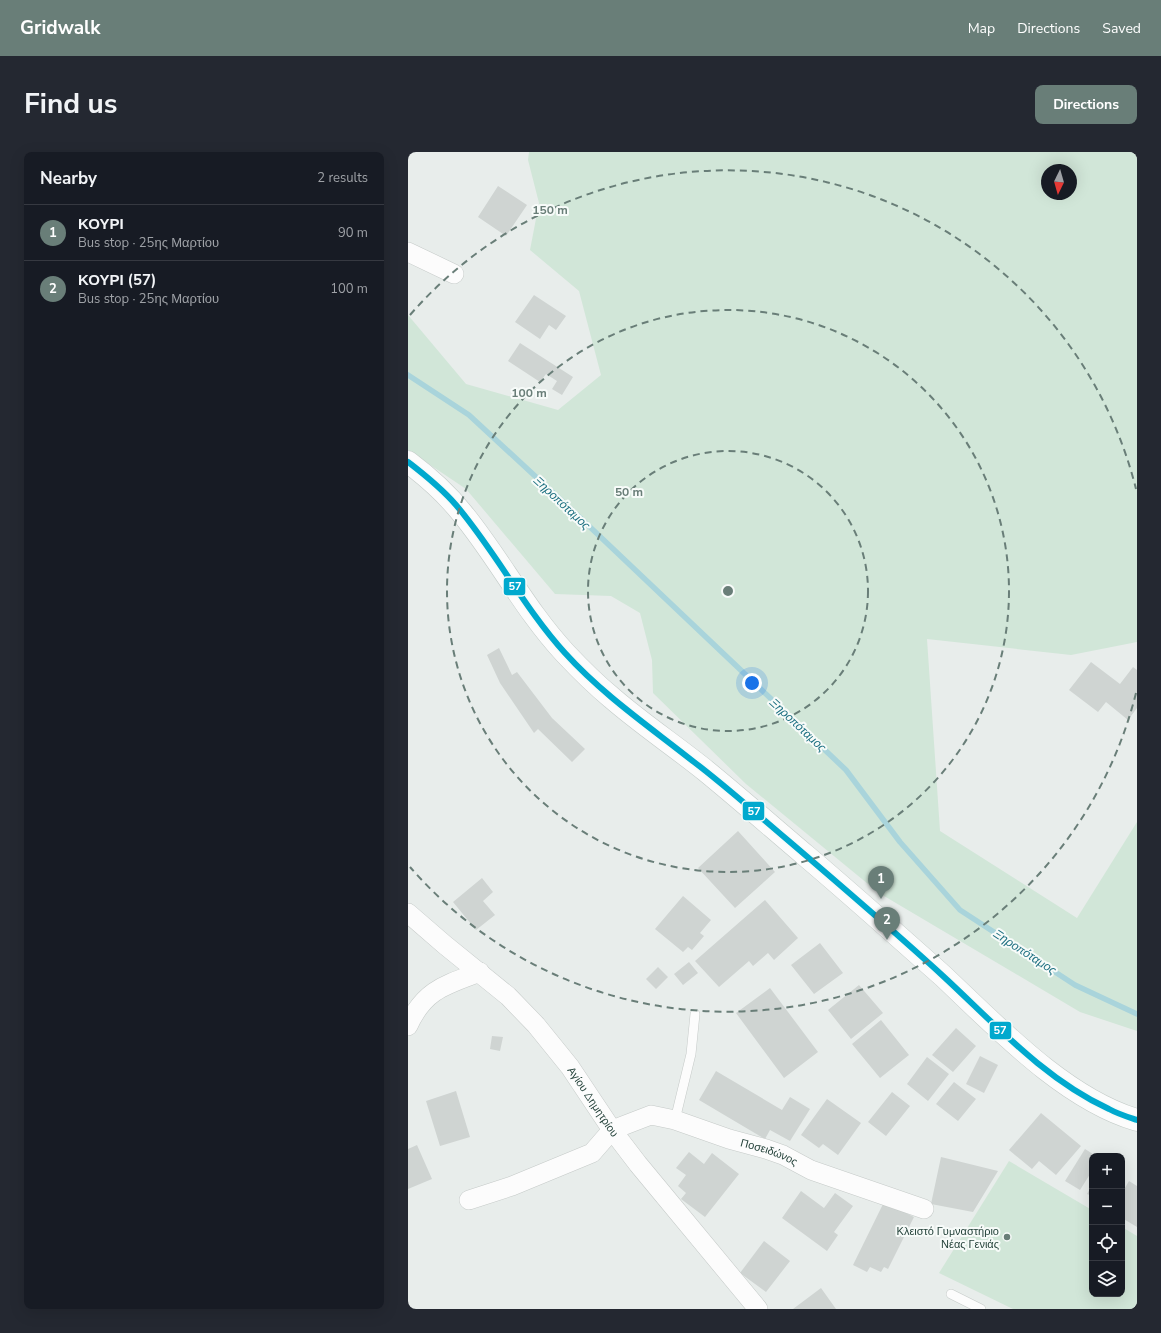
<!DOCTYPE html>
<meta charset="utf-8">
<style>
body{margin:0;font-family:"Nunito Sans",sans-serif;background:#242831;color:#f1f3f6}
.controls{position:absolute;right:12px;bottom:12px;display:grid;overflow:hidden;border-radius:8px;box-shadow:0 4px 16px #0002}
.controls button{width:36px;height:36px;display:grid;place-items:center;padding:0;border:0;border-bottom:1px solid #363941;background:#171b24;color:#f1f3f6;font:20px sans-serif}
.compass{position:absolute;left:633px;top:12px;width:36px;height:36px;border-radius:50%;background:#171b24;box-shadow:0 4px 16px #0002;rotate:185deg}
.you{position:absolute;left:344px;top:531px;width:14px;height:14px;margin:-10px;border:3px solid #fff;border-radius:50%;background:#1a73e8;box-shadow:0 0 0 6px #1a73e833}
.badge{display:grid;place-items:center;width:26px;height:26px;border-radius:50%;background:#697e78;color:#fff;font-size:13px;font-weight:700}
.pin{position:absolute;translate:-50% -33px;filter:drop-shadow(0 1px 2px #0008)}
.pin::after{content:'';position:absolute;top:21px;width:14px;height:12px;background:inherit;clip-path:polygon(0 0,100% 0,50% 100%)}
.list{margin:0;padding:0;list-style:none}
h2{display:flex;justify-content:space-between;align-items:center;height:52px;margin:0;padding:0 16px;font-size:17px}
h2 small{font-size:13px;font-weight:400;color:#9ea1a6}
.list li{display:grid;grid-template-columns:26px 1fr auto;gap:12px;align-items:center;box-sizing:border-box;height:56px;padding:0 16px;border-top:1px solid #363941}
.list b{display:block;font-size:15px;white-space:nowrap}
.list p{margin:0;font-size:13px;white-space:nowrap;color:#9ea1a6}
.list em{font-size:13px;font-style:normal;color:#9ea1a6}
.icon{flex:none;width:22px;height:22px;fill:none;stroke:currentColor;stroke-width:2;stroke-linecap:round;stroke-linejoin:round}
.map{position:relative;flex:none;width:729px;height:1157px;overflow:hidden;border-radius:8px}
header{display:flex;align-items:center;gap:24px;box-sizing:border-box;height:56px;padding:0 20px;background:#697e78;color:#fff}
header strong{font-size:19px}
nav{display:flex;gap:22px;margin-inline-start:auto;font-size:14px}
.intro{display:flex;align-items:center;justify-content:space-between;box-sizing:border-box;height:96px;padding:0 24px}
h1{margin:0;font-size:28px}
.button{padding:10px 18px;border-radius:8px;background:#697e78;color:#fff;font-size:14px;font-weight:700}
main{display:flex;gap:24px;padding:0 24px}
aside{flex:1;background:#171b24;border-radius:8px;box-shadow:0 4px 16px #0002}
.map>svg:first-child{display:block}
.green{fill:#d1e6d8;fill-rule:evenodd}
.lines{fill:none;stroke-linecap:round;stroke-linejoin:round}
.stream{stroke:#a9d4db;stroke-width:5.5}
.building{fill:#cfd4d2}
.lane-casing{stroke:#c5cac8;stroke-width:10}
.street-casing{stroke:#c5cac8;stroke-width:20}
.secondary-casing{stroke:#c3cbc8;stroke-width:23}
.lane{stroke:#fcfcfc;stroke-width:9}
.street{stroke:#fcfcfc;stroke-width:19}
.secondary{stroke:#fcfcfc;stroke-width:22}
.bus-1-casing{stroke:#f7fbf9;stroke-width:9}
.bus-1{stroke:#00a9ce;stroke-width:6}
.ring{fill:none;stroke:#697e78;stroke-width:2;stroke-dasharray:7 5}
.poi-dot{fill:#697e78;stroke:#f7fbf9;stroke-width:1.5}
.labels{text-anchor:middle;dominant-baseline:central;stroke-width:4;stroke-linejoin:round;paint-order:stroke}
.street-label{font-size:11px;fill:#24423a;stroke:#f7fbf9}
.poi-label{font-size:11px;fill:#24423a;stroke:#f7fbf9;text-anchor:end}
.water-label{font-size:12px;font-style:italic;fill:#1c6f80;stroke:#f7fbf9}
.centre{fill:#697e78;stroke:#f7fbf9;stroke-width:2}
.ring-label{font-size:12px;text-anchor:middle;font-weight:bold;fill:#697e78;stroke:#f7fbf9;stroke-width:4;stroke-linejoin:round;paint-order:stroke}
.line-badge{stroke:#f7fbf9;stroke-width:1.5}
.badge-label{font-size:11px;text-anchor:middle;font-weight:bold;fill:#fff}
</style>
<header>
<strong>Gridwalk</strong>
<nav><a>Map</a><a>Directions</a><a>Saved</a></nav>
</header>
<div class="intro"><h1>Find us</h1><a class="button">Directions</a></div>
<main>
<aside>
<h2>Nearby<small>2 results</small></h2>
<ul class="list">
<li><span class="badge">1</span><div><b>ΚΟΥΡΙ</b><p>Bus stop · 25ης Μαρτίου</p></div><em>90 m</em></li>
<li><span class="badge">2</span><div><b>ΚΟΥΡΙ (57)</b><p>Bus stop · 25ης Μαρτίου</p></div><em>100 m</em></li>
</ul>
</aside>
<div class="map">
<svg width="729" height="1157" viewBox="0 0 729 1157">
<rect width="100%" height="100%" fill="#e8edeb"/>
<path class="green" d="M121,0H729V490L663,503L519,487L532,679L669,766L729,670V879L672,860L471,741L338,632L245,541L244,508L232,461L203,444L147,442L58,337L0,298V163L58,232L150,258L193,223L171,139L122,98L131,51L120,8ZM639,18H663V42H639Z
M601,1009L684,1058V1142H714V1075L729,1084V1157H605L531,1121Z"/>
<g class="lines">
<path class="stream" d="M0,223L61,263L182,375L438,618L492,690L552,758L667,833L729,862"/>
</g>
<path class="building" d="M90,34L119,53L98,84L70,65Z
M126,143L158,164L148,178L141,173L132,187L107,170Z
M112,191L165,225L154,243L144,237L149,229L138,222L132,230L100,209Z
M91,496L104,523L109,520L144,566L177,597L164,610L130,577L126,581L92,531L79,503Z
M683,510L712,532L725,515L729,518V556L720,568L698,550L690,560L661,538Z
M330,679L367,720L327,756L290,716Z
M74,726L85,740L75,749L87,763L68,778L45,750Z
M275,744L303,768L292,781L296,784L284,798L280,795L275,800L247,777Z
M357,748L390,786L366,808L360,801L345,814L341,809L311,835L287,809Z
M412,791L435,821L406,842L383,813Z
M281,810L290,821L275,833L266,822Z
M250,815L260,825L248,837L238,827Z
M451,833L475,861L443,887L420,858Z
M362,836L410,900L376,926L328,861Z
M473,868L501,903L472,926L444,892Z
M548,876L568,894L545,920L524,903Z
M84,884L95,885L92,899L82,897Z
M572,904L590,913L576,941L558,932Z
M519,905L541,922L520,949L499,932Z
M308,919L374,958L382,945L402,957L382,989L362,978L357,987L291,948Z
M546,930L568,947L550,969L528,952Z
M48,939L62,985L32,994L18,949Z
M484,940L502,954L478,984L460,970Z
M419,947L453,971L430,1003L415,992L411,996L393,983Z
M633,961L673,994L648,1023L631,1009L624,1017L601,998Z
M9,993L24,1027L0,1037V997Z
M677,997L688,1004H684V1019L672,1038L657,1029Z
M281,1000L296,1012L304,1001L331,1022L297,1065L273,1047L278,1041L270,1034L278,1023L268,1016Z
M533,1005L590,1019L565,1060L523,1052Z
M721,1029L729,1034V1075L714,1066V1041Z
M684,1033V1044L679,1042Z
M393,1039L416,1056L427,1041L445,1054L426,1080L430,1083L419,1099L374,1066Z
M476,1050L506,1065L480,1117L476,1115L473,1120L462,1115L459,1120L445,1113Z
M356,1089L382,1109L358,1140L332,1121Z
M413,1136L428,1157H385Z"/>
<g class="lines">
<defs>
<path id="lane" d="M267,968L283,902L287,862
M543,1142L573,1157"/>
<g id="street">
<path d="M0,100L46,122"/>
<path id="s1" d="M0,761L37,793L100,844L128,873L162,915L204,978L230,1012L350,1157"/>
<path d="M0,874C16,838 37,833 72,820"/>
<path id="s2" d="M61,1048L104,1034L184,1001L204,978L243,963L267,968L321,987L358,997L375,1003L403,1018L516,1057"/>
</g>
<path id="secondary" d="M0,310C20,325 38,341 54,361C91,406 117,458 157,501C172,517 187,532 204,546C234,572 267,594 298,619C331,646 364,675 397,703C443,742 489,783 535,824C589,875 657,947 729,968"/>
</defs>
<use href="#lane" class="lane-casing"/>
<use href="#street" class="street-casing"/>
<use href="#secondary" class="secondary-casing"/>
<use href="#lane" class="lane"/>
<use href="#street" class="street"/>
<use href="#secondary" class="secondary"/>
<defs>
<path id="bus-1" d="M0,310C17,323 34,337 48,353C88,400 116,456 157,501C195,543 242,575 286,610C307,626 327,643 348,661C411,715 474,768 535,824C587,872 636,927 701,957C710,962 720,965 729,968"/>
</defs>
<use href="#bus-1" class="bus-1-casing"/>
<use href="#bus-1" class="bus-1"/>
</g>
<g class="ring">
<circle cx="320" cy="439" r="140"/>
<circle cx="320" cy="439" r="281"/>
<path d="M728 541A421 421 0 0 1 2 715M2 163A421 421 0 0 1 728 337"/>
</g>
<circle class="poi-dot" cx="599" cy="1085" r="4"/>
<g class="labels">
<g class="street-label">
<text stroke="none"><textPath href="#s1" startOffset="266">Αγίου Δημητρίου</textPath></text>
<text stroke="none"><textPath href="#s2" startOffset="328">Ποσειδώνος</textPath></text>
</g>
<g class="poi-label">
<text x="591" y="1079">Κλειστό Γυμναστήριο<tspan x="591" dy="13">Νέας Γενιάς</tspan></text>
</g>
<g class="water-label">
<text transform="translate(154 351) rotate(43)">Ξηροπόταμος</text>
<text transform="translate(390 573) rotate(43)">Ξηροπόταμος</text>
<text transform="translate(617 800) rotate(33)">Ξηροπόταμος</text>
</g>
</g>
<circle cx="320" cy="439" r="6" class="centre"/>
<g class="ring-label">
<text x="142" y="62">150 m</text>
<text x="121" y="245">100 m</text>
<text x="221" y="344">50 m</text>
</g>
<g class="line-badge">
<rect x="95" y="425" width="23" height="19" rx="4" fill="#00a9ce"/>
<rect x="334" y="649" width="23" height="20" rx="4" fill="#00a9ce"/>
<rect x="581" y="869" width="23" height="19" rx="4" fill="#00a9ce"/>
</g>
<g class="badge-label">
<text x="107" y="438">57</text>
<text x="346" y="663">57</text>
<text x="592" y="882">57</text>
</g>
</svg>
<div class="controls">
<button>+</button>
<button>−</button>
<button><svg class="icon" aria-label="locate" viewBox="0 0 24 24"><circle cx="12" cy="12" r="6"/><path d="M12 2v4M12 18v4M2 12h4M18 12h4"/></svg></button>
<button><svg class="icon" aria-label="layers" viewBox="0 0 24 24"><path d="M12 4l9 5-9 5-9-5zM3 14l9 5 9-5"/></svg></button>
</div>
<svg class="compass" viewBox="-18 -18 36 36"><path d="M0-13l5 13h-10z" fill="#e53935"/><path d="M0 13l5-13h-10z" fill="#9ea1a6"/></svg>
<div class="you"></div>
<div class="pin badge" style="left:473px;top:747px">1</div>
<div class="pin badge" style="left:479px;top:788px">2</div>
</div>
</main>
